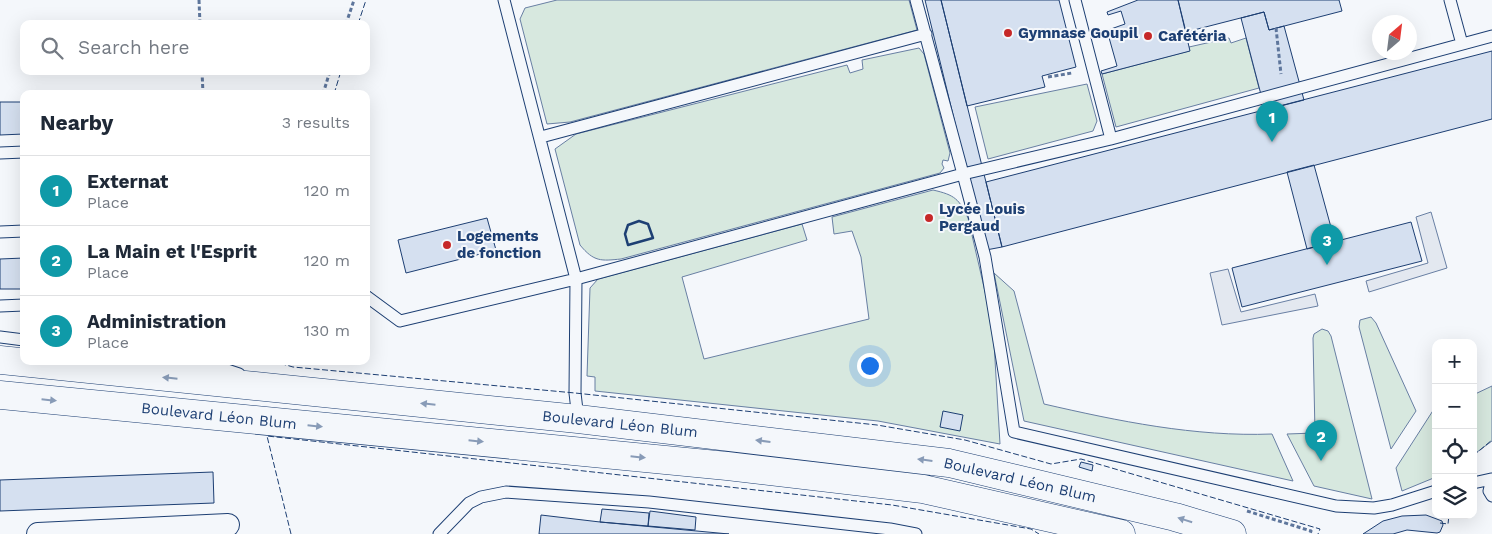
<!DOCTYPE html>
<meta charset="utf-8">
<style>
body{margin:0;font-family:"Work Sans",sans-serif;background:#f6f6f7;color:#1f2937}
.controls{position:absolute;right:15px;bottom:15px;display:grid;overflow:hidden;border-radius:10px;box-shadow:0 5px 20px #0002}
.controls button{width:45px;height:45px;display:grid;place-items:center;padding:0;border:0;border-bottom:1px solid #e0e1e3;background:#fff;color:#1f2937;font:25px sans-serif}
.compass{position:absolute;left:1372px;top:15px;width:45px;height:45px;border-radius:50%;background:#fff;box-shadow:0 5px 20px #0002;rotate:28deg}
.you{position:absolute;left:869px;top:365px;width:18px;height:18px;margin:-12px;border:4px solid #fff;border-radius:50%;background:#1a73e8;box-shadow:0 0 0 8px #1a73e833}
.badge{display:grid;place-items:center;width:32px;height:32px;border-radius:50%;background:#c62828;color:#fff;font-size:16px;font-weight:700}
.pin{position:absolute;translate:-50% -41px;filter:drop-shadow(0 1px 2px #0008)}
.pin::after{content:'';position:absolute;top:26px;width:18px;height:15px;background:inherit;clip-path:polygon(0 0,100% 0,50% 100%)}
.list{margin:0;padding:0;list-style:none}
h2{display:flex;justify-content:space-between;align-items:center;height:65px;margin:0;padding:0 20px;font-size:21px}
h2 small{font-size:16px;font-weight:400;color:#747a83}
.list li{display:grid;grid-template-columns:32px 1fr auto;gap:15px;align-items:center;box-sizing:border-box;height:70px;padding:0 20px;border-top:1px solid #e0e1e3}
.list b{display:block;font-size:19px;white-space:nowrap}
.list p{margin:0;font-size:16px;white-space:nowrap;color:#747a83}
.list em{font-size:16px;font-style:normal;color:#747a83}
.icon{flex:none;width:28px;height:28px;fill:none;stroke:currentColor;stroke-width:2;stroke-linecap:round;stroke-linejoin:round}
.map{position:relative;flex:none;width:1492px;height:534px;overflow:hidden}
.search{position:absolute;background:#fff;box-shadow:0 5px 20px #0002;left:20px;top:20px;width:350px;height:55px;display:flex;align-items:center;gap:12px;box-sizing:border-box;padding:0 18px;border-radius:10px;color:#747a83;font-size:19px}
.panel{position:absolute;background:#fff;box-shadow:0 5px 20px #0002;left:20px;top:90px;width:350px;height:275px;border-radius:10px}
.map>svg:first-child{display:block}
.grass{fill:#d7e8df;stroke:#687fa3}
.parking{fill:#e3e8f0;stroke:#687fa3}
.building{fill:#d5e0f0;stroke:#1d3f73}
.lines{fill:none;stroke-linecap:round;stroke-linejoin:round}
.service-casing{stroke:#1d3f73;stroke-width:13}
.minor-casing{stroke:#1d3f73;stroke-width:24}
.primary-casing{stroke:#1d3f73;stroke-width:29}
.path{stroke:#5e769c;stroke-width:3;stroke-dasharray:4 2.5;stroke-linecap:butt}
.service{stroke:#f4f7fb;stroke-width:11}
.minor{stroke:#f4f7fb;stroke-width:22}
.primary{stroke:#f4f7fb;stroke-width:28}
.fence{stroke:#1d3f73;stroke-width:1;stroke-dasharray:6 2.5;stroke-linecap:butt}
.wall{stroke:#1d3f73;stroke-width:2.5}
.oneway{fill:#889bb7}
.poi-dot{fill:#c62828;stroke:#f4f7fb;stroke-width:2}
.labels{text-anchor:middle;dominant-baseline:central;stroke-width:4;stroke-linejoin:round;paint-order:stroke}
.poi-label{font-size:15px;font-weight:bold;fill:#1d3f73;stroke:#f4f7fb;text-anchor:start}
.street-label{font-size:15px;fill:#1d3f73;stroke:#f4f7fb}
</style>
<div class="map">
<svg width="1492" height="534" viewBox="0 0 1492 534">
<rect width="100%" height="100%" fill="#f4f7fb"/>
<path class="grass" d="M557,0H909L917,30L570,122L547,124L520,19L525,8Z
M1229,38L1231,43L1246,38L1259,88L1116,127L1102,74L1189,51V47Z
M919,48L924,54L950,153L948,161L943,160L942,164L944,168L940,173L621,259C601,261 594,262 580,245L555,149L576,134L847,65L850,73L863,69L862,60Z
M1087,84L1097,121L1093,131L988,159L975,107Z
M933,190C955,195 959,199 968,218L993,326L1000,444L878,421L595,391V377L587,376L590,288L598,279L802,224L807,240L682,277L704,359L869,319L861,257L852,231L834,234L832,217Z
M994,273L1014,291L1044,404C1118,421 1195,437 1272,434L1293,481L1024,421Z
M1371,317L1376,323L1416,411L1391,449L1359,327L1360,320Z
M1322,329L1328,331L1331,336L1372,499L1314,486L1287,434L1315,433L1313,338L1314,334Z
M1492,386V441L1473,455V395Z
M1434,409L1436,477L1402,491L1396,468Z"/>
<path class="parking" d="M1431,212L1447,268L1369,292L1366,281L1428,263L1416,217Z
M1228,269L1241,312L1315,294L1318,306L1222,325L1210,273Z"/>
<path class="building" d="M925,0H941L1002,247L986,250Z
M941,0H1059L1076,67L1042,76L1045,87L967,106Z
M1138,0H1178L1190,51L1102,74L1101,71L1117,66L1108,34L1094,37V35L1125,24L1121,11L1108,15L1107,12Z
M1178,0H1339L1342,11L1269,30L1264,12L1186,32Z
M1264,12L1269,30L1284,26L1304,100L1265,110L1241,18Z
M1492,51V119L1002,247L986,182Z
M0,102H24V134L0,135Z
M1314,165L1335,242L1307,249L1287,172Z
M487,218L496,250L406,273L398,240Z
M1411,222L1422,261L1242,307L1232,268Z
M24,258V289H0V259Z
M943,411L963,415L960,431L940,427Z
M1081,462L1093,465L1092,471L1079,467Z
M213,472L214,503L0,511V480Z
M602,509L649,513L648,526L600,522Z
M650,511L696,517L695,530L648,526Z
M541,515L600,522L729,534H539Z
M1426,515L1442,521L1443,525L1440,532L1437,533L1407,530L1393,534H1363L1383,521L1402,516Z"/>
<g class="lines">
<defs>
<path id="service" d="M504,0L576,279L575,393L578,419
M1075,0L1111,139
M1450,0L1462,44
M541,137L926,34
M0,153L24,152
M0,232L24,231
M366,296L400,321L576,279L963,174L916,0
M0,306L24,305
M0,337L24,340
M179,361L218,367L239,374
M1492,479L1489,491L1492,496
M1473,483L1491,479
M1436,491L1392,505L1374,508L1336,506L1014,432L985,257L963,174L1111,139L1492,36
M439,534L469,503L481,497L506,492L649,502L890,529L916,534"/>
<path id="minor" d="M38,534L228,525"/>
<path id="primary" d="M0,360L578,419L949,463L1175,517L1232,534
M0,395L727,466L923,489L1121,534"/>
</defs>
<use href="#service" class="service-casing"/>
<use href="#minor" class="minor-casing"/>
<use href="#primary" class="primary-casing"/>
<path class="path" d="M199,0L200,24
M346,24L354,0
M1276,28L1281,74
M202,71L203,94
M1048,77L1072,73
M323,94L330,71
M1247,511L1311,531L1310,534"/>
<use href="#service" class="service"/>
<use href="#minor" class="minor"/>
<use href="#primary" class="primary"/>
<path class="fence" d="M358,24L366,0
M334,94L341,71
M272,361L293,367L575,393L877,425L965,440L1051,464L1081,459L1320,529L1318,534
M1473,456L1492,440
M1440,523L1448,524L1449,515
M291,534L267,436L892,505L1031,529L1039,534"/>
<path class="wall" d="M639,221L648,224L653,238L628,245L625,234L628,225Z"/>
</g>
<defs><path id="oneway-solid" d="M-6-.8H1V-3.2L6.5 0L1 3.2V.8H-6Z" transform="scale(1.25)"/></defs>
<g class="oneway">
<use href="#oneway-solid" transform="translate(170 378) rotate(-174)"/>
<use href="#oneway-solid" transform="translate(49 400) rotate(6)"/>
<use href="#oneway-solid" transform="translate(428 404) rotate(-174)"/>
<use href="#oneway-solid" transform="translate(315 426) rotate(6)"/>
<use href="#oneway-solid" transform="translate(476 441) rotate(6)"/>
<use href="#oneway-solid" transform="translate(763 441) rotate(-173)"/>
<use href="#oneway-solid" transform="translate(638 457) rotate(6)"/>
<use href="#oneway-solid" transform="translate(925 460) rotate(-173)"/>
<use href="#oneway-solid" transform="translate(1185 520) rotate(-163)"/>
</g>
<g class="poi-dot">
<circle cx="1008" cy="33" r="5"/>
<circle cx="1148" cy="36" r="5"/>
<circle cx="929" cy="218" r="5"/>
<circle cx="447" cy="245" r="5"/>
</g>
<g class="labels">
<g class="poi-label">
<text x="1018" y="33">Gymnase Goupil</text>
<text x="1158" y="36">Cafétéria</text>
<text x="939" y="209">Lycée Louis<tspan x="939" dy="17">Pergaud</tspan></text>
<text x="457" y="236">Logements<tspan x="457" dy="17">de fonction</tspan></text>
</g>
<g class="street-label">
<text transform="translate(219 416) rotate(6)">Boulevard Léon Blum</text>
<text transform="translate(620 424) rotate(6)">Boulevard Léon Blum</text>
<text transform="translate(1020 480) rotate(13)">Boulevard Léon Blum</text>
</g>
</g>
</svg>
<div class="controls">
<button>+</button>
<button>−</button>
<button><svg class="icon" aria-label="locate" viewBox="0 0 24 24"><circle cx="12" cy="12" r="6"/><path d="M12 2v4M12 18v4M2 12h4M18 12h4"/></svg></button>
<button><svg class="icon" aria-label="layers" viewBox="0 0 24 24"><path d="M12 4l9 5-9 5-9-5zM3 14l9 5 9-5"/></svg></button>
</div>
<svg class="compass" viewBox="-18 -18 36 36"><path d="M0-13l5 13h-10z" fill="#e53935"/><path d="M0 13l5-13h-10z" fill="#747a83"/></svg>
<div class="you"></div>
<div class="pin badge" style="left:1272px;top:142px;background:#0f9aa8">1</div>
<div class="pin badge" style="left:1321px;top:461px;background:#0f9aa8">2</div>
<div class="pin badge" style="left:1327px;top:265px;background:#0f9aa8">3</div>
<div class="search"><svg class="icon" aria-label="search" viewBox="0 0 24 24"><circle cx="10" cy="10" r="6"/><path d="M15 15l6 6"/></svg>Search here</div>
<section class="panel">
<h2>Nearby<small>3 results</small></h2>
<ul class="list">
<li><span class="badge" style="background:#0f9aa8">1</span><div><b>Externat</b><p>Place</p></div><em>120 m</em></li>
<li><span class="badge" style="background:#0f9aa8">2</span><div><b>La Main et l'Esprit</b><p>Place</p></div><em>120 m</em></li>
<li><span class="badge" style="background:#0f9aa8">3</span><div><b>Administration</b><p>Place</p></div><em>130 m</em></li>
</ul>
</section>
</div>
